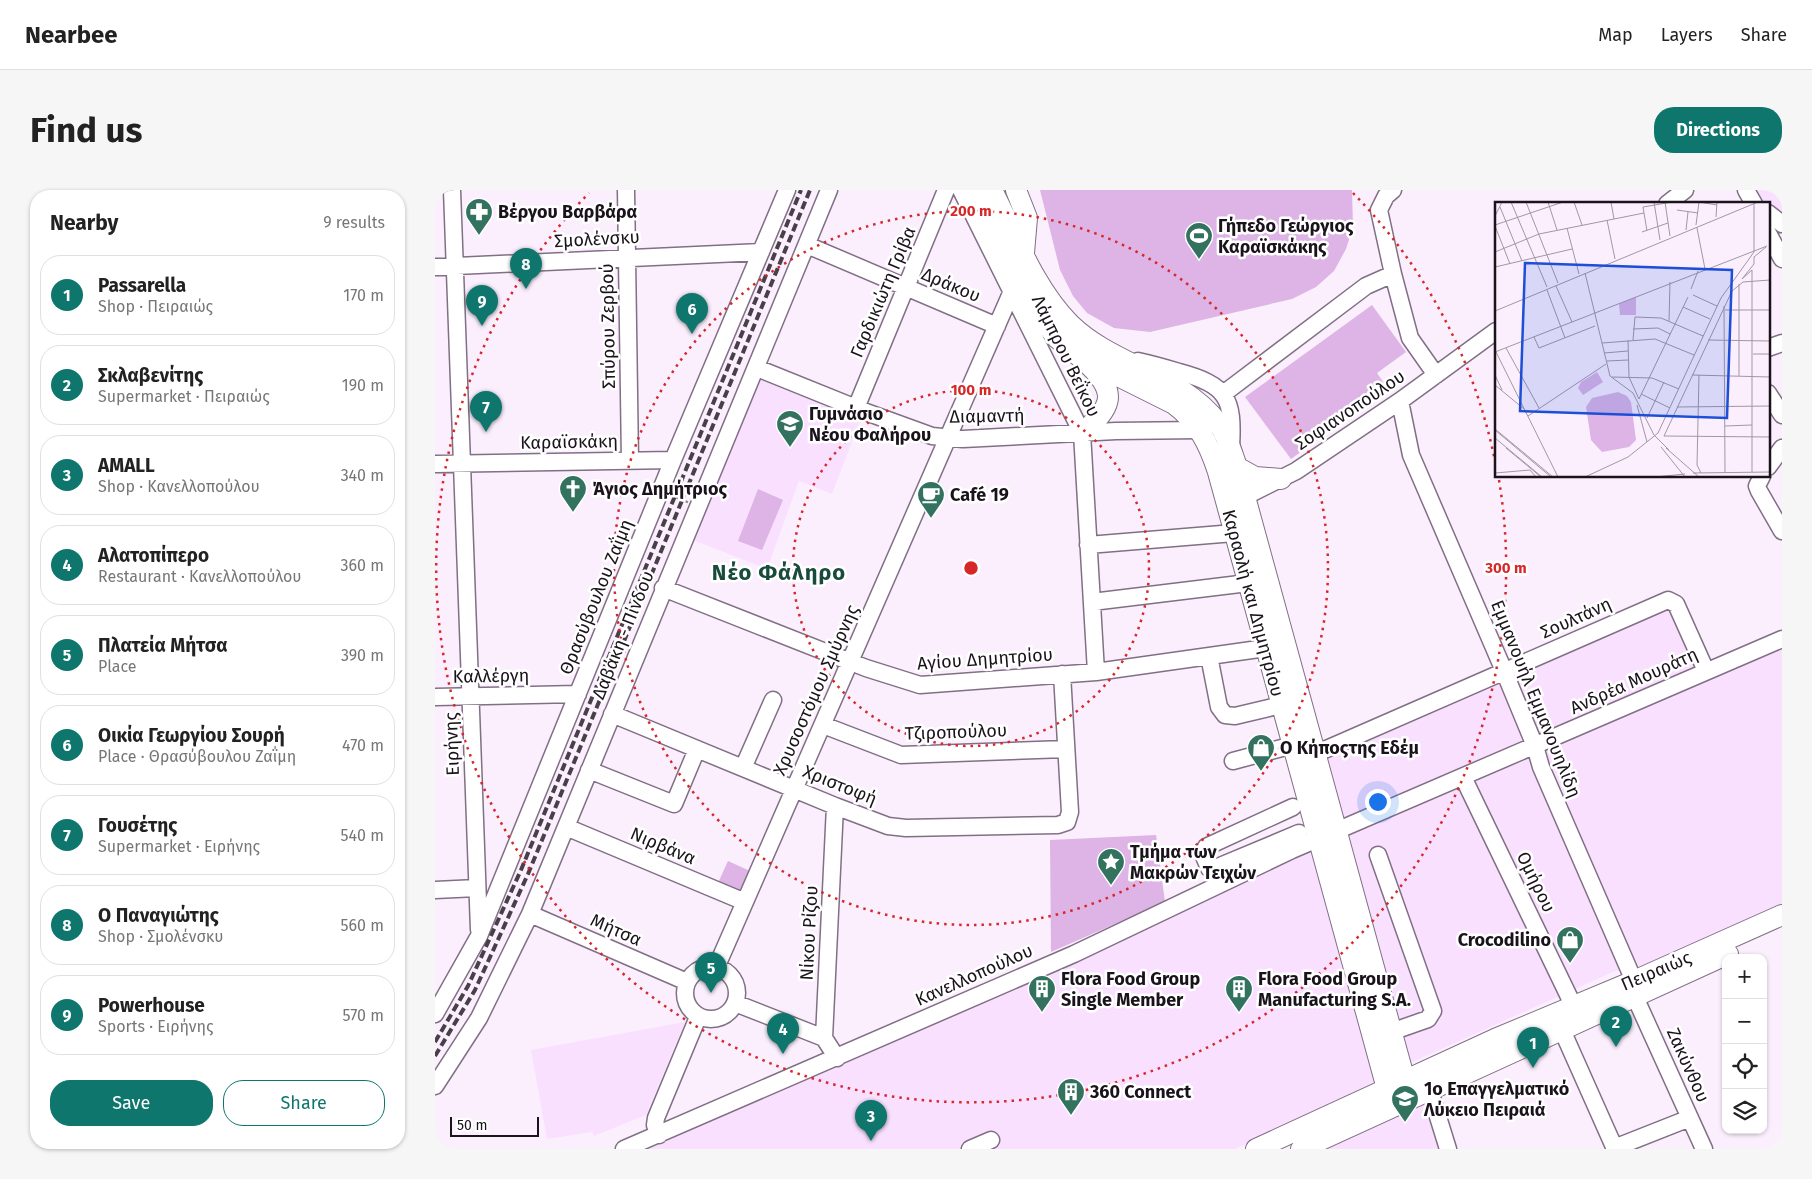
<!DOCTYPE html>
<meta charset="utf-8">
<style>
body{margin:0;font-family:"Fira Sans",sans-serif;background:#f6f6f6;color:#222}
.controls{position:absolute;right:15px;bottom:15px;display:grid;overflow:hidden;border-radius:10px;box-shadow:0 1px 4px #0004}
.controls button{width:45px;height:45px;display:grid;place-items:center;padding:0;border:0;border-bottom:1px solid #e0e0e0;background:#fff;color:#222;font:25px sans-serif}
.scale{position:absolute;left:15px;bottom:12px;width:89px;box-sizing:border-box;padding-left:5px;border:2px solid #1a131b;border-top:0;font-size:14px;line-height:18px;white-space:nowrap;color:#1a131b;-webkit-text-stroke:4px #fff;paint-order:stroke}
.you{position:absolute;left:942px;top:611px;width:18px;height:18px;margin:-12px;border:4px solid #fff;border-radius:50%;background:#1a73e8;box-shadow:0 0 0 8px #1a73e833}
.badge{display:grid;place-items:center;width:32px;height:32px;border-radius:50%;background:#0f766e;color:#fff;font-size:16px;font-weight:700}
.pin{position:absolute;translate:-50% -41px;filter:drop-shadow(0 1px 2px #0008)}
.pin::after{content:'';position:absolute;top:26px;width:18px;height:15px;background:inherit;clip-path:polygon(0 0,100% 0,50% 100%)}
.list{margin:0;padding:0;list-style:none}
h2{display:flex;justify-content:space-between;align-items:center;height:65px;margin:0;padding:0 20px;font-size:21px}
h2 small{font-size:16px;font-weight:400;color:#767676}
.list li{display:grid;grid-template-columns:32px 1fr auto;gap:15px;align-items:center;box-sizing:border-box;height:80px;margin:0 10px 10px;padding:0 10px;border:1px solid #e0e0e0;border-radius:20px}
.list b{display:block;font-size:19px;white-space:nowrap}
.list p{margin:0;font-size:16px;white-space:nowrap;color:#767676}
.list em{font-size:16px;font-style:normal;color:#767676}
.actions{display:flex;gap:10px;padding:15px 20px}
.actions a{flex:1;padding:11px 0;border:1px solid #0f766e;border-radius:20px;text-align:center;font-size:18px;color:#0f766e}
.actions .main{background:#0f766e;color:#fff}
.icon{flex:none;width:28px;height:28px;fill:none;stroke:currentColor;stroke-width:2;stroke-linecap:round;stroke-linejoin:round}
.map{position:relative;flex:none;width:1347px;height:959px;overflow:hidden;border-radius:20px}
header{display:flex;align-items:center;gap:30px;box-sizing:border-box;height:70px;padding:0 25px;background:#fff;border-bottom:1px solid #e0e0e0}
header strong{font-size:24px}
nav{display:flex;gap:28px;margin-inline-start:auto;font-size:18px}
.intro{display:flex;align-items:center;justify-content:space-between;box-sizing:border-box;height:120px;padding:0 30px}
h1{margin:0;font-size:35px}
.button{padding:12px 22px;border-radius:20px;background:#0f766e;color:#fff;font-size:18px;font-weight:700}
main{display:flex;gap:30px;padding:0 30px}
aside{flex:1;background:#fff;border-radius:20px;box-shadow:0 1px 4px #0004}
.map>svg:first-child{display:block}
.built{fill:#fae0ff}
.green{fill:#ddb4e5}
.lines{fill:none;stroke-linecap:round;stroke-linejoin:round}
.minor-casing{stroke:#816f85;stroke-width:19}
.major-casing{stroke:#816f85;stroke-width:22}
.minor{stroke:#fff;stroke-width:16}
.major{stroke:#fff;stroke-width:20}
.rail{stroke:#484049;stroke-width:4;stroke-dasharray:8 4;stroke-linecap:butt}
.path-bridge{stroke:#918893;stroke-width:2;stroke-dasharray:2.5 2.5;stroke-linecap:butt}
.ring{fill:none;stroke:#d62828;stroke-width:2.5;stroke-dasharray:2.5 5}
.labels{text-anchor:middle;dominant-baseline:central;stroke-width:5;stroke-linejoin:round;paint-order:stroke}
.poi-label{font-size:18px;font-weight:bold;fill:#1a131b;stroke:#fff;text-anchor:start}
.street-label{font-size:18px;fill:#1a131b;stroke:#fff}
.district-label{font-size:22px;font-weight:bold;letter-spacing:1px;fill:#184b3c;stroke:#fff}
.inset-road{fill:none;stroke:#a197a3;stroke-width:1}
.view{fill:#1d4ed8;fill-opacity:0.15;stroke:#1d4ed8;stroke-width:2.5}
.inset-edge{fill:none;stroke:#1a131b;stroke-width:2.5}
.centre{fill:#d62828;stroke:#fff;stroke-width:2.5}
.ring-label{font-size:15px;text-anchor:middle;font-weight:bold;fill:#d62828;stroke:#fff;stroke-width:5;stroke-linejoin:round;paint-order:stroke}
</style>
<header>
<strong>Nearbee</strong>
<nav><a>Map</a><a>Layers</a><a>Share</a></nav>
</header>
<div class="intro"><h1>Find us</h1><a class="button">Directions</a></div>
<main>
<aside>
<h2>Nearby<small>9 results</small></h2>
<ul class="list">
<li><span class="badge">1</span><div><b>Passarella</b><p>Shop · Πειραιώς</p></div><em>170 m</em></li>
<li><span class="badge">2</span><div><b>Σκλαβενίτης</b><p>Supermarket · Πειραιώς</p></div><em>190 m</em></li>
<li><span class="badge">3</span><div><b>AMALL</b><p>Shop · Κανελλοπούλου</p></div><em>340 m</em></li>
<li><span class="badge">4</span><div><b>Αλατοπίπερο</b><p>Restaurant · Κανελλοπούλου</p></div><em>360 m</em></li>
<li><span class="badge">5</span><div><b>Πλατεία Μήτσα</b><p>Place</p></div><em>390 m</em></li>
<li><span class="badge">6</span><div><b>Οικία Γεωργίου Σουρή</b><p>Place · Θρασύβουλου Ζαΐμη</p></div><em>470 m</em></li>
<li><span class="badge">7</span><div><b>Γουσέτης</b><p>Supermarket · Ειρήνης</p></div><em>540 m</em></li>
<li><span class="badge">8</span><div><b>Ο Παναγιώτης</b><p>Shop · Σμολένσκυ</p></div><em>560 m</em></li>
<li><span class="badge">9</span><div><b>Powerhouse</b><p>Sports · Ειρήνης</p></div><em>570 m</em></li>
</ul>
<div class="actions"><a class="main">Save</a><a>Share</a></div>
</aside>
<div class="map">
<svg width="1347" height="959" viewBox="0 0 1347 959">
<rect width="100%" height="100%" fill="#fbeffd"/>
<path class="built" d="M1317,0H1347V26L1325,9Z
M327,185L427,225L397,304L364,291L332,379L258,350Z
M1233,413L1268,489L1347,455V714L1201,779L1180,781L973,874L888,565Z
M873,661L878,665L941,891L800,959H206L420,868Z
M250,832L211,925L159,946L157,942L112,949L96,860Z
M994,906L1010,959H883Z"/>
<path class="green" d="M605,0H917L918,37L911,59L899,81L881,97L857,109L715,142L679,138L652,123L638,106L625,80Z
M937,115L971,162L942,183L953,199L856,269L810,207Z
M323,299L348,310L327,360L303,351Z
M721,645L730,712L616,762L615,650Z
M293,671L315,681L305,703L283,693Z"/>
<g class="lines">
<defs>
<path id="minor" d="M17,0L44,740
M191,0L195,271
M526,0L647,243L661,482
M958,0L951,6L944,20L958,84L975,148L1001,185
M1311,0L1319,14
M1232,14L1250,0
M1333,23L1347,34
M1333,43L1347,69
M372,55L562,136
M0,77L326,62
M1333,158L1347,153
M703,171C717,174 731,178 744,182C792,195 799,208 796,257
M322,178L431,222L497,246L528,249L681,241L765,240
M1333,203L1347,225
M788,204L931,96L958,84
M965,211L976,265L1069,481L1100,556L1106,577L1199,791
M421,218L511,0
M0,274L238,270
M1333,277L1347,258
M1327,286L1322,296L1324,301L1347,341
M802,315L815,304L861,281L965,211L1061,141
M653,355L799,343
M228,398L431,478L485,495L661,482L831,458
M657,412L813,393
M774,466L784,517L790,525L800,526L846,515
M0,507L143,504
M177,524L400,616L453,636L471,638L623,635L632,632L635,622L627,484
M388,535L466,565L631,559
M880,564L1233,410L1241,414L1271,481
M798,571L858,555
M308,578L338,510
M154,580L239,614L262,559
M1028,587L1138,815
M400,616L389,848L402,868
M858,617L771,657L768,664L774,678L778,679L864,643
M131,637L310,712
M943,665L998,821L993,829L956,842
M0,700L42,698
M95,724L252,792
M250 803a26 26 0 1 1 52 0a26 26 0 1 1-52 0Z
M281,778L577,101
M1200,807L1269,959
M300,813L389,848
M0,824L44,746L238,270L352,0
M1127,840L1180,959
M0,896L44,828L95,724L394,0
M995,901L1013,959
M224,945L220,935L221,928L263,827
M1179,958L1255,928
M189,959L639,764L857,660L1347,449
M535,959L556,950"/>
<path id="major" d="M539,0L599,119L622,148L645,167L739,214C763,232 774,254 783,282L957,917
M557,0C580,45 599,98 635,134C678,176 746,184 783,233C792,245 796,260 801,274L975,909
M581,0L592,28L589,63
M647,243C676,218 684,204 654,175
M802,277L820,287L846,289
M821,959L1060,849L1199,791L1347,725
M866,959L1293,764"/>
</defs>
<use href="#minor" class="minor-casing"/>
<use href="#major" class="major-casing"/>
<use href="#minor" class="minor"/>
<use href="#major" class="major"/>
<path class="rail" d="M0,852L33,796L86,680L366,0
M0,866L40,800L93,684L375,0"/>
<path class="path-bridge" d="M232,304L255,313"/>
</g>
<g class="ring">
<circle cx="536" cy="378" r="178"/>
<circle cx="536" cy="378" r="357"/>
<path d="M918 3A535 535 0 0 1 1060 271M1064 290A535 535 0 1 1 154 3"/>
</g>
<defs>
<symbol id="pharmacy-pin" viewBox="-11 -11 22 30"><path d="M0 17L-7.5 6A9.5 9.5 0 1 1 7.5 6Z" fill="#33725f" stroke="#fff"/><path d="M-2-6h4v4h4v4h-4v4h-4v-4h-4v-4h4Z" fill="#fff"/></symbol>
<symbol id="stadium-pin" viewBox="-11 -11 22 30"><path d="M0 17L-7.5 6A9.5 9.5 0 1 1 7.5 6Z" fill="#33725f" stroke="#fff"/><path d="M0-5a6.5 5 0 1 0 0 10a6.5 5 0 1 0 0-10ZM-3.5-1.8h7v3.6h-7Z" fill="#fff"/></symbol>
<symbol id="school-pin" viewBox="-11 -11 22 30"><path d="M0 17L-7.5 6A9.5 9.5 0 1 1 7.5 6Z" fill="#33725f" stroke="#fff"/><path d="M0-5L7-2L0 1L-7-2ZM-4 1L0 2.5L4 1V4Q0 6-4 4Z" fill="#fff"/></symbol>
<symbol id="church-pin" viewBox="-11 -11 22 30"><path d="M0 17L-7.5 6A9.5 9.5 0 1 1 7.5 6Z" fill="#33725f" stroke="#fff"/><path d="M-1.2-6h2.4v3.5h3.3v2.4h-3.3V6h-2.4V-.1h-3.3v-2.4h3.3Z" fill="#fff"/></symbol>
<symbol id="cafe-pin" viewBox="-11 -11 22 30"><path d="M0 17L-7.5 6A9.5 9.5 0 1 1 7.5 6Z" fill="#33725f" stroke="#fff"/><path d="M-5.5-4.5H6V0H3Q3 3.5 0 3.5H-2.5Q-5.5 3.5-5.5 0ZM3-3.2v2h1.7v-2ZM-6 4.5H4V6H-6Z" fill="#fff"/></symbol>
<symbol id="shop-pin" viewBox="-11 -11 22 30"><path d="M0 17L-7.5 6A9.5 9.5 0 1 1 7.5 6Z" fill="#33725f" stroke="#fff"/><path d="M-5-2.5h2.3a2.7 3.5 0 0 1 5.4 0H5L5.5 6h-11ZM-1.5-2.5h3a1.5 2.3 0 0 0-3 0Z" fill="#fff"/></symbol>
<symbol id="sight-pin" viewBox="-11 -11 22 30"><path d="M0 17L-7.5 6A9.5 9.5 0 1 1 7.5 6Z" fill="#33725f" stroke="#fff"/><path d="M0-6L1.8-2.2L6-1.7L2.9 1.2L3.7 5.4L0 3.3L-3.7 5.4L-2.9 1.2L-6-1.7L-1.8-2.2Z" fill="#fff"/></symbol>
<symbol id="building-pin" viewBox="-11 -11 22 30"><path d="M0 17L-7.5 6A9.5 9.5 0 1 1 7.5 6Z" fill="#33725f" stroke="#fff"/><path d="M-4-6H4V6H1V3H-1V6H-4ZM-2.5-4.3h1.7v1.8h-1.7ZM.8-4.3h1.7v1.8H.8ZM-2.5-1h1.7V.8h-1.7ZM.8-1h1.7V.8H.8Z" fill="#fff"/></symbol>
</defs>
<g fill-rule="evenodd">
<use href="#pharmacy-pin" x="28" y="6" width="32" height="43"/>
<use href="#stadium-pin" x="748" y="30" width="32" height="43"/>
<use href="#school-pin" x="339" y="218" width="32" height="43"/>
<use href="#church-pin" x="122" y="283" width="32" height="43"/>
<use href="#cafe-pin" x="480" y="289" width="32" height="43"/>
<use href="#shop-pin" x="810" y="542" width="32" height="43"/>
<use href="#sight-pin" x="660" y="656" width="32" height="43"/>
<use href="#shop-pin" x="1119" y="734" width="32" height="43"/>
<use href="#building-pin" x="591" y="783" width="32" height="43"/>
<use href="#building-pin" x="788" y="783" width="32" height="43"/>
<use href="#building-pin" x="620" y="886" width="32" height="43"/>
<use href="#school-pin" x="954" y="893" width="32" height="43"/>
</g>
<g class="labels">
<g class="poi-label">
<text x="63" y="22">Βέργου Βαρβάρα</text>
<text x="783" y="36">Γήπεδο Γεώργιος<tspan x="783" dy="21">Καραϊσκάκης</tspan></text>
<text x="374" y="224">Γυμνάσιο<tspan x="374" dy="21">Νέου Φαλήρου</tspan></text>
<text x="157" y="299">Άγιος Δημήτριος</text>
<text x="515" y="305">Café 19</text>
<text x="845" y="558">Ο Κήποςτης Εδέμ</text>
<text x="695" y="662">Τμήμα των<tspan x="695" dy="21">Μακρών Τειχών</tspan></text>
<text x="1116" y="750" text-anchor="end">Crocodilino</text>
<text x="626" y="789">Flora Food Group<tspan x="626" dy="21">Single Member</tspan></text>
<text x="823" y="789">Flora Food Group<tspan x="823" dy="21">Manufacturing S.A.</tspan></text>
<text x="989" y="899">1ο Επαγγελματικό<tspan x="989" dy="21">Λύκειο Πειραιά</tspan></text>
<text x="655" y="902">360 Connect</text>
</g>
<g class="street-label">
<text transform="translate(162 49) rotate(-3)">Σμολένσκυ</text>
<text transform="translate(516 95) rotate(23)">Δράκου</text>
<text transform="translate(448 102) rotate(-67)">Γαρδικιώτη Γρίβα</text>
<text transform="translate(173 136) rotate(-91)">Σπύρου Ζερβού</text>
<text transform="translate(631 166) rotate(64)">Λάμπρου Βεΐκου</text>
<text transform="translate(915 220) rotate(-34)">Σοφιανοπούλου</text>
<text transform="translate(552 226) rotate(-1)">Διαμαντή</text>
<text transform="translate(134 252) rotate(-1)">Καραϊσκάκη</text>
<text transform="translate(161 407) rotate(-68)">Θρασύβουλου Ζαΐμη</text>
<text transform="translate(818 413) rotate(75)">Καραολή και Δημητρίου</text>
<text transform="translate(1141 428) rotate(-24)">Σουλτάνη</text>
<text transform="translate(188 445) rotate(-68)">Δαβάκη - Πίνδου</text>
<text transform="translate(550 469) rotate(-4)">Αγίου Δημητρίου</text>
<text transform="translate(56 486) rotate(-1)">Καλλέργη</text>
<text transform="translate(1199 491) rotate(-24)">Ανδρέα Μουράτη</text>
<text transform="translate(381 500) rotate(-66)">Χρυσοστόμου Σμύρνης</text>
<text transform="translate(1101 509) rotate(68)">Εμμανουήλ Εμμανουηλίδη</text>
<text transform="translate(521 542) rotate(-2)">Τζιροπούλου</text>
<text transform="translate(17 554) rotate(-92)">Ειρήνης</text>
<text transform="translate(405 595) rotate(22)">Χριστοφή</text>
<text transform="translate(228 656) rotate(23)">Νιρβάνα</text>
<text transform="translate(1101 692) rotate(64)">Ομήρου</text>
<text transform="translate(181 740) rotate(24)">Μήτσα</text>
<text transform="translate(374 743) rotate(-87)">Νίκου Ρίζου</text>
<text transform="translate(1221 781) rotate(-23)">Πειραιώς</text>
<text transform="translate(539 785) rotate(-24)">Κανελλοπούλου</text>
<text transform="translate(1253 875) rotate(66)">Ζακύνθου</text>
</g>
<g class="district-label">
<text x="344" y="382">Νέο Φάληρο</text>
</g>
</g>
<g transform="translate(1060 12)">
<rect width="275" height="275" fill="#fbeffd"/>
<path d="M141,95V113H125L124,102ZM102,170L108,180L88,193L83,186L86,180ZM123,190L132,194L136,200L141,238L134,245L107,250L96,238L91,205L97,196Z" fill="#ddb4e5"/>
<path class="inset-road" d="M16,0L52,85M31,0L63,81M53,0L62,28M79,0L87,23M116,0L119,17M159,0L165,38M170,0L175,34M204,0L222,3M5,5L27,59M182,8L203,11M0,14L7,0M221,15L222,0M112,18L120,57M0,23L68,0M201,23L204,0M0,24L15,62M72,26L84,72M202,26L210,67M191,28L193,10M152,29L148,5L177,0M147,30L173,21M0,50L44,32L149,11M259,50V2M0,65L77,47M257,68L247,77L259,62V55L271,45M90,71L115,174L138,191L159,233L174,248M275,78L248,80L237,89L169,234L275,235M244,82V174M61,84L77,120M196,87L203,69M52,88L70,136M198,93L222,104M229,104L230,270M188,105L215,117M230,108H275M0,109L263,0M174,119L175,80M138,127L163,126L175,132M39,135L44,146L100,124M133,138L134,175L144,197M138,138L140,115L166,116L208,134M213,138L275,139M107,141L160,137L199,153M11,146L44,206M0,150L272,44M1,150L63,275M109,151L133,149M258,152H275M112,159L133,158M0,173L7,188M197,173L275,175M204,173L202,263L206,271M117,175L157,176L184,187M0,183L29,207M146,192L175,206M144,197L193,95M142,203L152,240M182,205L275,204M33,214L111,162M152,216L169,180M230,224L257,223M0,227L58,275M0,228L56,275M0,236L47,275M166,245L190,275M11,246L46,275M171,246L204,275M257,270V68M0,271L35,268L41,275M198,271L275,270M90,275L133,255L163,231L226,96L259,50M160,275L190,272M164,275H191"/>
<path class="view" d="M30,61L237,68L232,216L25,209Z"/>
<rect width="275" height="275" class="inset-edge"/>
</g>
<circle cx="536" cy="378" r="8" class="centre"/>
<g class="ring-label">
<text x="536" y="26">200 m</text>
<text x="536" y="205">100 m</text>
<text x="1071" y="383">300 m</text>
</g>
</svg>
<div class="controls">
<button>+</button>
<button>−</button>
<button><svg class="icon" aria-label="locate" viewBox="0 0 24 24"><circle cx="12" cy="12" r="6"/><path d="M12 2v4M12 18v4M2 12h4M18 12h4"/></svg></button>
<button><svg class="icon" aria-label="layers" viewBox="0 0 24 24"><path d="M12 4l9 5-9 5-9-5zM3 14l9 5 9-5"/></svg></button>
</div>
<div class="scale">50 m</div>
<div class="you"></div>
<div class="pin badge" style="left:1098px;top:878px">1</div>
<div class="pin badge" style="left:1181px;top:857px">2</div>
<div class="pin badge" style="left:436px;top:951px">3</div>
<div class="pin badge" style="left:348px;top:864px">4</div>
<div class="pin badge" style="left:276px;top:803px">5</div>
<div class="pin badge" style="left:257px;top:144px">6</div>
<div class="pin badge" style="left:51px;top:242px">7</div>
<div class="pin badge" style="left:91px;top:99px">8</div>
<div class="pin badge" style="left:47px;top:136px">9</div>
</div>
</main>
